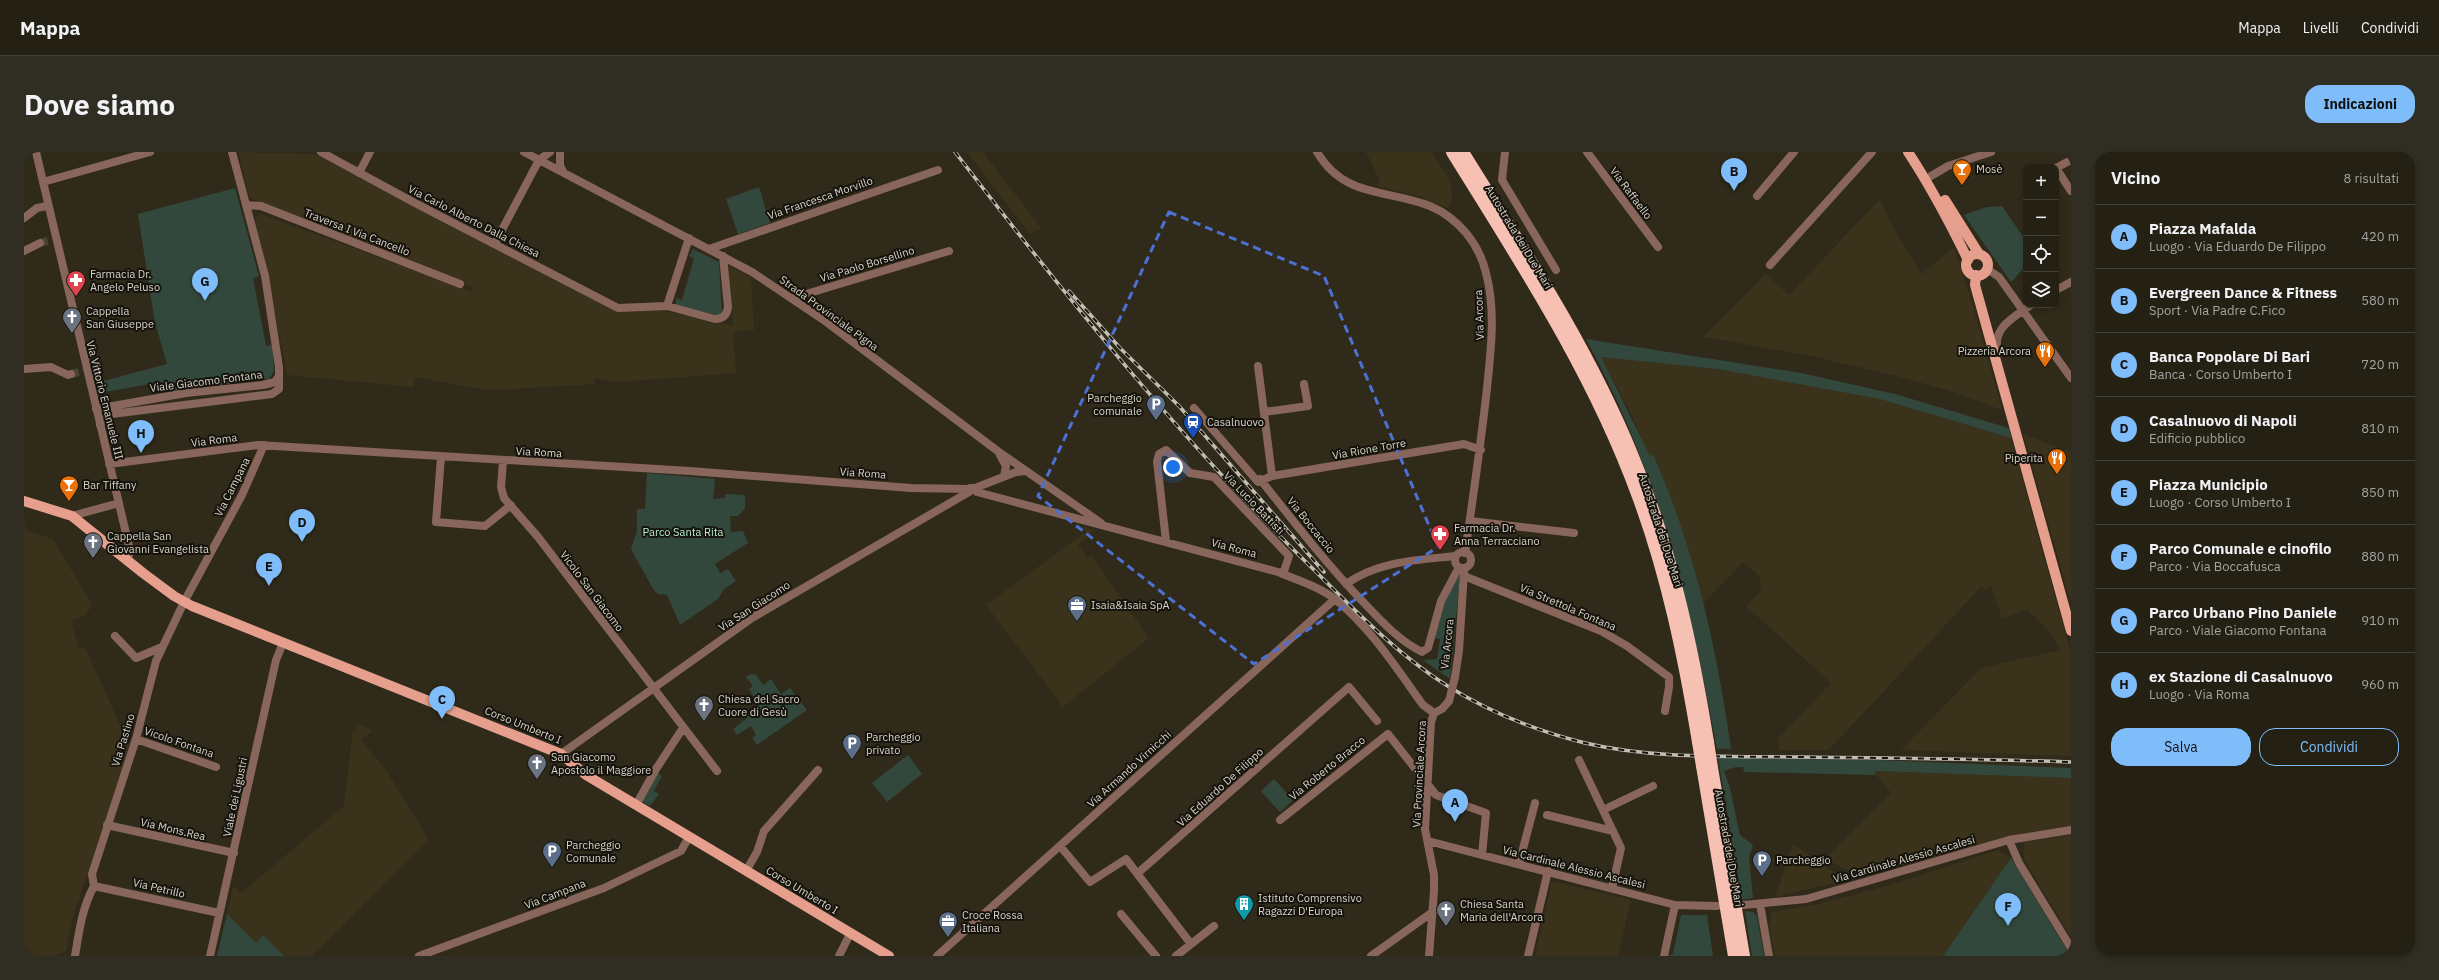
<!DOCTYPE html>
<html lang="it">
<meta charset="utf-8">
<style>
body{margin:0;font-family:"IBM Plex Sans",sans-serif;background:#302d22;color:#f1f3f6}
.controls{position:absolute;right:12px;top:12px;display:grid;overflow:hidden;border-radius:8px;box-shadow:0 2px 6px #0003}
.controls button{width:36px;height:36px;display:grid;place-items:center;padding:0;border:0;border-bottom:1px solid #413e34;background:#242014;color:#f1f3f6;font:20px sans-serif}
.you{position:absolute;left:1149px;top:315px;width:14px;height:14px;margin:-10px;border:3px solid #fff;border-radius:50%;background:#1a73e8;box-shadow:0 0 0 6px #1a73e833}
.badge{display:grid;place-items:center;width:26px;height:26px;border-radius:50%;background:#7fbdfa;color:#111;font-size:13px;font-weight:700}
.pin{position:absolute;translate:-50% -33px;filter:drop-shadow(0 1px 2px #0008)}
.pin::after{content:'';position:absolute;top:21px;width:14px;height:12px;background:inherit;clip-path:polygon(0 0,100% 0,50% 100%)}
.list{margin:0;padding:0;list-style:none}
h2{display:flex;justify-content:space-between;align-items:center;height:52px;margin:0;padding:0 16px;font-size:17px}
h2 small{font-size:13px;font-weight:400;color:#a3a3a0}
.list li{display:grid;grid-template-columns:26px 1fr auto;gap:12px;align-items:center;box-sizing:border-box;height:64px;padding:0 16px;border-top:1px solid #413e34}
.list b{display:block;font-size:15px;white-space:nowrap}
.list p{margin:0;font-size:13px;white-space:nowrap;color:#a3a3a0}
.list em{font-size:13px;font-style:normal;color:#a3a3a0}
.actions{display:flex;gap:8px;padding:12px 16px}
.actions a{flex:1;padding:9px 0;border:1px solid #7fbdfa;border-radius:16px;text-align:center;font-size:14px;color:#7fbdfa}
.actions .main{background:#7fbdfa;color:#111}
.icon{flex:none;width:22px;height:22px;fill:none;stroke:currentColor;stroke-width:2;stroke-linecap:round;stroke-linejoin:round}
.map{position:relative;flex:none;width:2047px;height:804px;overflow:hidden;border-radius:16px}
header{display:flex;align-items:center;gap:24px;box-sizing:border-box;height:56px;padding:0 20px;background:#242014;border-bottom:1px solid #413e34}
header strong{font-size:19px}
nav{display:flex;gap:22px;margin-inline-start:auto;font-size:14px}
.intro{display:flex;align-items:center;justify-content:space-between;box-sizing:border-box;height:96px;padding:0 24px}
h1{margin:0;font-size:28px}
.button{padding:10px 18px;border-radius:16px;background:#7fbdfa;color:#111;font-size:14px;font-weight:700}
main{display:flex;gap:24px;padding:0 24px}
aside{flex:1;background:#242014;border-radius:16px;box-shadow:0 2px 6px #0003}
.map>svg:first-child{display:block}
.built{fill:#3b321c}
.green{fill:#33483c}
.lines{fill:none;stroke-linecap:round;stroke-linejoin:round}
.minor-tunnel{stroke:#494434;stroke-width:8;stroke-dasharray:8 4;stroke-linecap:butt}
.minor{stroke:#89665c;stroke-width:8}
.major{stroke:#e79f8d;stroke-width:10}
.highway{stroke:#f6c1b3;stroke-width:12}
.rail-casing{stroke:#c1bdb2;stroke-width:3.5}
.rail{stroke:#15130c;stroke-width:2;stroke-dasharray:6;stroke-linecap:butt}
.minor-bridge{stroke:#89665c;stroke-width:8}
.highway-bridge{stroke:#f6c1b3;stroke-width:12}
.marked{fill:none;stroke:#4c70d4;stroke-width:3;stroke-dasharray:8 5;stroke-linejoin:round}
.labels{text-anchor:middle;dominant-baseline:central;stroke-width:4;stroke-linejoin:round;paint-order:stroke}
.poi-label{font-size:11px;fill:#d8d4ca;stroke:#15130c;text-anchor:start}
.street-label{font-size:11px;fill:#d8d4ca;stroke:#15130c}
.park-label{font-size:11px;fill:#b3f0cf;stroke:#15130c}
</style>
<header>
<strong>Mappa</strong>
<nav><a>Mappa</a><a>Livelli</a><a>Condividi</a></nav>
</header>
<div class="intro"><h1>Dove siamo</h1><a class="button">Indicazioni</a></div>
<main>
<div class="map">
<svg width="2047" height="804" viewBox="0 0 2047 804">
<rect width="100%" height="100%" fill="#302a1a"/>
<path class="built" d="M214,0L291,2L593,159L637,158L709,174L704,114L727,125L730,178L709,180L712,221L595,230L571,226L570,232L473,238L451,236L391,225L389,235L263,223L246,134L230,67L236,62L447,139L449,135L226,46Z
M943,0H959L1017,76L1006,82Z
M1342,0H1407L1425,26L1427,36L1429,44L1424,56L1397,45L1353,34L1356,29Z
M1856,47L1868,74L1898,122L1930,95L1949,154L1978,258L1933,241L1873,224L1778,202L1679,185L1742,122L1765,143Z
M1577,205L1693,217L1856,247L1987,286L2047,502V604L1877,598L1957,516L2036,498L2024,478L2004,458L1978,466L1967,433L1961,437L1958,434L1805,598H1755L1754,587L1807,531L1722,454L1737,439L1735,424L1719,410L1679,452L1662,390L1635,314L1629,302L1626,305L1607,262Z
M1999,282L2047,300V452Z
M0,361L1,378L29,387L68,453L62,463L47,469L55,496L61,495L106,595L49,765L42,799L30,804H0Z
M1057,374L1070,378L1054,393L1064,406L1067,403L1125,486L1039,555L962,453L1062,380Z
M334,573L349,578L337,588L362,618L405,688L288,804H260L239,783L232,791L203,762L209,734L217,741L320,654L329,578L332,579Z
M1853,619L2047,626V674L1997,682L1838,725L1801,707L1867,641L1850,620Z
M2047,683V785L2007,719L2000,705V695L2001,690Z
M1769,692L1806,718L1827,727L1751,745Z
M1974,698L1987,706L1919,804H1751L1745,774L1748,760L1794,752L1863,734Z
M1528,729L1607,748L1594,804H1511Z"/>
<path class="green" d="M735,35L746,71L714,82L702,47Z
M211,36L235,124L229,126L242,194L248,193L250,219L245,227L145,239L141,232L136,230L71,242L68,232L143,212L131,171L114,62Z
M1978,54L2002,89V114L1987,130L1940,63L1963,55Z
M669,97L695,110L698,162L693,163L652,153V146L658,148L670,106L665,104Z
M1562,187L1777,221L1871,242L1985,276L1987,286L1856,247L1693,217L1577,205L1626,304L1629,302C1670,395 1693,496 1707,597H1693C1666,451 1634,319 1562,187Z
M623,321L691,327L689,347L701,346V342L721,343V356L714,364H706L707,380L719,379L724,391L691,412L696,421L704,417L712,429L700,437L694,447L656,473L643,443L634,442L629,437L607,397L613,379V357H621Z
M1432,425H1436L1426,527L1399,508L1413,507L1416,487L1409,486L1419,452Z
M727,522L732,523L739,533L747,527L757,542L766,536L783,558L733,593L728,586L732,583L727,574L713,583L709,577L723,566L722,563L734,554L725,537L729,534L722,525Z
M884,603L898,622L863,650L848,631Z
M1694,606L1855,608L2047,616V626L1853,619L1850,620L1852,623L1720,620L1719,615H1712L1700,619L1706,636L1716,683L1729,693L1725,705L1729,746L1718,748Z
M632,620L638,624L630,639L635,642L626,654L616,648Z
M1250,627L1269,648L1256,660L1237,639Z
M1987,706L2044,800L2039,804H1919Z
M1721,759L1729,760L1733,764L1740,804H1728Z
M203,762L232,791L239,783L260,804H193Z
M1657,763H1683L1689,804H1643L1649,802Z"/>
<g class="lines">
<path class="minor-tunnel" d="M16,91L27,88
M47,222L59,219"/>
<path class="minor" d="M12,0L105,394V403L102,407
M297,0L391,51L594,156L643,154L691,167C699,167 703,163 704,155L699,104
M500,0L728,120L801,169L975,300L1077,371
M536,0V14L540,21
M1293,0C1320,46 1362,37 1406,54C1434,66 1455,91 1462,121C1472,158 1467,198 1463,236C1457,291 1449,346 1441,401
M1481,0L1478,28L1532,118
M1563,0L1634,95
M515,8L526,0
M2047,8L2032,16L2047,39
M335,21L346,0
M1907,24L1924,14L1967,0
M19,30L126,0
M1733,44L1770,0
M222,53L237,54L436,132
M0,66L13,56L23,54
M471,91L515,8
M685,97L914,18
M0,99L16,91
M1746,113L1848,0
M1963,117L1975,125L2047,226
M2032,138L2047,130
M769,146L925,99
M643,154L665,86
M1974,201C1967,176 1990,165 2007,153
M1234,214L1248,324
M0,217L27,215L44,223L47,222
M1170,256L1234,330L1248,324L1440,292L1457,298
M72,257L162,241L239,233L251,230L255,224
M1240,260L1284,254L1280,232
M76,273L81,266L88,262L248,242L255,237V215L241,124L208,0
M976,303L982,314L980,324
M417,305L412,370L461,374L487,353
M479,309L477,335L480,346L514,385L693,619
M85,312L234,293L666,319L887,336L945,337
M1236,327C1270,370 1304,414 1342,453C1359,471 1376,489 1398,500L1404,496L1417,449L1435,415
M946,336H951L992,320L1002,319
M953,340L1254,420C1273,428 1294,434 1311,447C1346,475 1373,517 1399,553L1410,561
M48,364L95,351
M1446,369L1550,381
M1142,389L1133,309L1135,302L1142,298L1166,321L1190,325L1265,404L1259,422
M1431 408a8 8 0 1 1 16 0a8 8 0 1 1-16 0Z
M1440,424L1577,479L1603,494L1645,525V535L1641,559
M1322,432C1354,409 1394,408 1432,404
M91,484L112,506L138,495
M1431,525L1435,499L1440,419
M1410,561L1418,557L1425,549
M112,587L192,615
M537,602L728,466L945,340
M1555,608L1597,696L1588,736
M612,653L632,617L659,576
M1579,658L1629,634
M1523,663L1589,679
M1256,668L1364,582L1412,643L1462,661L1458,703
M83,673L210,701
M1985,688L1995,711L2047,796
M1404,689L1651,753L1693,754
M1036,694L1066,730L1102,707L1167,792
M1495,712L1511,651
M722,719L733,700L740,679L794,618
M1114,721L1325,535L1353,569
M70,734L68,722L112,587L132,509L160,450L218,343L240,293
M70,734L195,761
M1736,752L1745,804
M1720,753L1782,747L1985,688L2047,678
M1097,762L1132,804
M51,804C55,780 58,756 70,734
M186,804L252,508L259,491
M395,804L580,736L657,699L665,685
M815,804L826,782
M913,804L1311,447
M1152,804L1190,774
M1347,804L1410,759
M1405,804L1410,739V723L1401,677L1407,570L1410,561
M1504,804L1524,719
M1640,804L1651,753"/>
<path class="major" d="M1884,0C1907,35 1926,71 1944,108
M1921,48L1955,102
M1942 113a11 11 0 1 1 22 0a11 11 0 1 1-22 0Z
M1952,123L1951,133L2047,479
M0,349L48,364L119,421L150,444L168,454L537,602L562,623L865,804"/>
<path class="highway" d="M1428,0C1496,110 1568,219 1613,342C1643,422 1660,506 1674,590
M1439,0C1500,98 1564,195 1608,302C1647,395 1668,491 1684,590
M1678,614L1710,804
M1688,616L1720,804"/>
<defs>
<path id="rail" d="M931,0C1041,143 1154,285 1283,411C1327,454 1370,500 1422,533C1465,560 1512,579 1561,591C1629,607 1703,604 1773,605C1864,606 1956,607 2047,610
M1045,139L1097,197L1155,254L1300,420"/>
</defs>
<use href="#rail" class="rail-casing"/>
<use href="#rail" class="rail"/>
<path class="minor-bridge" d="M1425,549L1431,525"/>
<path class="highway-bridge" d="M1674,590L1678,614
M1684,590L1688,616"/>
</g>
<path class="marked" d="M1145,60L1300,124L1414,395L1230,512L1014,344Z"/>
<defs>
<symbol id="bar-pin" viewBox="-11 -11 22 30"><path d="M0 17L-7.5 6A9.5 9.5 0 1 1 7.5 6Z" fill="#e8710a" stroke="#15130c"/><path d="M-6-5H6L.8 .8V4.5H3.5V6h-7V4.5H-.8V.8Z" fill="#fff"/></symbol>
<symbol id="pharmacy-pin" viewBox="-11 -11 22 30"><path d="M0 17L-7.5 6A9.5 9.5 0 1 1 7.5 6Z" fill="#e0444e" stroke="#15130c"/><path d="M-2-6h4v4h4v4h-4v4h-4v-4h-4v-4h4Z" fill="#fff"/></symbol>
<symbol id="church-pin" viewBox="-11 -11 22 30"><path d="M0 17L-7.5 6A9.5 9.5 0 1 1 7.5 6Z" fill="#6b7280" stroke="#15130c"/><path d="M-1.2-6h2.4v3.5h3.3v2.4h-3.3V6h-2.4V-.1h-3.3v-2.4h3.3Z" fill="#fff"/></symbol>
<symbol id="restaurant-pin" viewBox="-11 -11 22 30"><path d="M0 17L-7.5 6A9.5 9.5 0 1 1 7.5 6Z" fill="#e8710a" stroke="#15130c"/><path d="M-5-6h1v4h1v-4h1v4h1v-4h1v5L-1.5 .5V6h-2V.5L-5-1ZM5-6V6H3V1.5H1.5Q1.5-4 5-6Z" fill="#fff"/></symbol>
<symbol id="parking-pin" viewBox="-11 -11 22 30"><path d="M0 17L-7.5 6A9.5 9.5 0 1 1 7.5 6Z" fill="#5c6f8a" stroke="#15130c"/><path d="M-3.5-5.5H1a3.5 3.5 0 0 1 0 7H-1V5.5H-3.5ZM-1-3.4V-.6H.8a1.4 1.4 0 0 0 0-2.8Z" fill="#fff"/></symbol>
<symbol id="station-pin" viewBox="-11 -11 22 30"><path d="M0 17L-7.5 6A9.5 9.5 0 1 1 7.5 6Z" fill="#1a4fb4" stroke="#15130c"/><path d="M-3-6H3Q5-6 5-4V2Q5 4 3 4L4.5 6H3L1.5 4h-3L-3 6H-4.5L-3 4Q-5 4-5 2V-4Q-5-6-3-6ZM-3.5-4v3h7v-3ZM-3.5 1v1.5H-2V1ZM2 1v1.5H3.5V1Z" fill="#fff"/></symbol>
<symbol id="office-pin" viewBox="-11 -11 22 30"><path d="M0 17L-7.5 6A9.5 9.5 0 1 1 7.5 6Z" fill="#5c6f8a" stroke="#15130c"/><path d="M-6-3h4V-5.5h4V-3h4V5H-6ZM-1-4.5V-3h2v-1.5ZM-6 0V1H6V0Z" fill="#fff"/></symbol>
<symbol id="building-pin" viewBox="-11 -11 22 30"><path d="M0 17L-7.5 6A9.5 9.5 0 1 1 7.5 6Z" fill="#0f9aa8" stroke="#15130c"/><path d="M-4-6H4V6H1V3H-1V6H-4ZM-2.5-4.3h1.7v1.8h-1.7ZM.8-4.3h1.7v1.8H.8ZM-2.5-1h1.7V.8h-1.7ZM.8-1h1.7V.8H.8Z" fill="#fff"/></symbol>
</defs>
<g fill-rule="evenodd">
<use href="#bar-pin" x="1927" y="6" width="22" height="30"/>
<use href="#pharmacy-pin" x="41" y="117" width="22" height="30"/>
<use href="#church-pin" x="37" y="154" width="22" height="30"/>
<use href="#restaurant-pin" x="2010" y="188" width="22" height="30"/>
<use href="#parking-pin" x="1121" y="241" width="22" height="30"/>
<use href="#station-pin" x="1158" y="259" width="22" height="30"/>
<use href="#restaurant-pin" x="2022" y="295" width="22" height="30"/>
<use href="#bar-pin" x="34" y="322" width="22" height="30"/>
<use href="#pharmacy-pin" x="1405" y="371" width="22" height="30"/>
<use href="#church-pin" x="58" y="379" width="22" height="30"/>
<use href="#office-pin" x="1042" y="442" width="22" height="30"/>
<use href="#church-pin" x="669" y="542" width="22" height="30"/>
<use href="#parking-pin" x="817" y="580" width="22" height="30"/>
<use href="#church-pin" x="502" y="600" width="22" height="30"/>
<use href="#parking-pin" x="517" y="688" width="22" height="30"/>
<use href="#parking-pin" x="1727" y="697" width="22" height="30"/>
<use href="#building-pin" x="1209" y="741" width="22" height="30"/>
<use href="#church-pin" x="1411" y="747" width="22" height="30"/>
<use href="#office-pin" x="913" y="758" width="22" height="30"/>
</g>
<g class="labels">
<g class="poi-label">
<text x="1952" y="17">Mosè</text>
<text x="66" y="122">Farmacia Dr.<tspan x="66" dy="13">Angelo Peluso</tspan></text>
<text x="62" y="159">Cappella<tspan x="62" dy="13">San Giuseppe</tspan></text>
<text x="2007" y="199" text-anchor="end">Pizzeria Arcora</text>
<text x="1118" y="246" text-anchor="end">Parcheggio<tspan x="1118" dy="13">comunale</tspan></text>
<text x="1183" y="270">Casalnuovo</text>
<text x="2019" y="306" text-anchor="end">Piperita</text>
<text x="59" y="333">Bar Tiffany</text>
<text x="1430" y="376">Farmacia Dr.<tspan x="1430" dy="13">Anna Terracciano</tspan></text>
<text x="83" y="384">Cappella San<tspan x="83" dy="13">Giovanni Evangelista</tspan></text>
<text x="1067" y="453">Isaia&amp;Isaia SpA</text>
<text x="694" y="547">Chiesa del Sacro<tspan x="694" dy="13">Cuore di Gesù</tspan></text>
<text x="842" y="585">Parcheggio<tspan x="842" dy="13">privato</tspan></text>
<text x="527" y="605">San Giacomo<tspan x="527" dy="13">Apostolo il Maggiore</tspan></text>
<text x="542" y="693">Parcheggio<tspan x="542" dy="13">Comunale</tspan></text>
<text x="1752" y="708">Parcheggio</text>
<text x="1234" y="746">Istituto Comprensivo<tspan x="1234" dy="13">Ragazzi D'Europa</tspan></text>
<text x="1436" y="752">Chiesa Santa<tspan x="1436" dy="13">Maria dell'Arcora</tspan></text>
<text x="938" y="763">Croce Rossa<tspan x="938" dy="13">Italiana</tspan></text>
</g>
<g class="street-label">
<text transform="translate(1607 41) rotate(53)">Via Raffaello</text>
<text transform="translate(796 46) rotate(-19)">Via Francesca Morvillo</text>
<text transform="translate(450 69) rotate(27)">Via Carlo Alberto Dalla Chiesa</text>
<text transform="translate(333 80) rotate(21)">Traversa I Via Cancello</text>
<text transform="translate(1495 85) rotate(59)">Autostrada dei Due Mari</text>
<text transform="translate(843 112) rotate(-17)">Via Paolo Borsellino</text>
<text transform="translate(805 161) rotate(36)">Strada Provinciale Pigna</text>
<text transform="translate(1455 163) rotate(-92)">Via Arcora</text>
<text transform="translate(182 229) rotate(-7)">Viale Giacomo Fontana</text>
<text transform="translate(81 248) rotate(76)">Via Vittorio Emanuele III</text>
<text transform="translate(190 288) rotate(-7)">Via Roma</text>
<text transform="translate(1345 297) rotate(-10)">Via Rione Torre</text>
<text transform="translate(515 300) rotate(3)">Via Roma</text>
<text transform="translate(839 321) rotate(4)">Via Roma</text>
<text transform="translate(208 335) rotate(-63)">Via Campana</text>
<text transform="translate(1230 351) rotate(46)">Via Lucio Battisti</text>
<text transform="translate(1287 373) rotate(51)">Via Boccaccio</text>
<text transform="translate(1637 378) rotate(72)">Autostrada dei Due Mari</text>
<text transform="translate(1210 396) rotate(15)">Via Roma</text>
<text transform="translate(568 439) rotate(53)">Vicolo San Giacomo</text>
<text transform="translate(730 454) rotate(-33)">Via San Giacomo</text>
<text transform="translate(1544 455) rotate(23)">Via Strettola Fontana</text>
<text transform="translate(1423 492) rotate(-84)">Via Arcora</text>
<text transform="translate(499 573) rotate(22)">Corso Umberto I</text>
<text transform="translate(99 588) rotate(-73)">Via Pastino</text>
<text transform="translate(155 590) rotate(19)">Vicolo Fontana</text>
<text transform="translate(1303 616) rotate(-39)">Via Roberto Bracco</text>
<text transform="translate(1105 617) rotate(-42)">Via Armando Virnicchi</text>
<text transform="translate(1395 622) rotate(-87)">Via Provinciale Arcora</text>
<text transform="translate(1196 635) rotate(-42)">Via Eduardo De Filippo</text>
<text transform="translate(211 645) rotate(-78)">Viale dei Ligustri</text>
<text transform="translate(149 677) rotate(13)">Via Mons.Rea</text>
<text transform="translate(1705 696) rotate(80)">Autostrada dei Due Mari</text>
<text transform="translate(1880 707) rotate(-16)">Via Cardinale Alessio Ascalesi</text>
<text transform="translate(1550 715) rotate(14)">Via Cardinale Alessio Ascalesi</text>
<text transform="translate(135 736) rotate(13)">Via Petrillo</text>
<text transform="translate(778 738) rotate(31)">Corso Umberto I</text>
<text transform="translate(531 742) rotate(-21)">Via Campana</text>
</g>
<g class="park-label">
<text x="659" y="380">Parco Santa Rita</text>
</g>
</g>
</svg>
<div class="controls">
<button>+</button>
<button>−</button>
<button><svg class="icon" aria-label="locate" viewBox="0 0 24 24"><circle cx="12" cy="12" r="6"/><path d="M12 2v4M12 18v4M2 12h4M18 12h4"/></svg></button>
<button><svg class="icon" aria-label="layers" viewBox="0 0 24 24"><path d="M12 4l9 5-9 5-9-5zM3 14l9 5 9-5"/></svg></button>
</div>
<div class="you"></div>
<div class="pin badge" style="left:1431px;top:670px">A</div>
<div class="pin badge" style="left:1710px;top:39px">B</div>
<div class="pin badge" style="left:418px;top:567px">C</div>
<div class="pin badge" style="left:278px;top:390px">D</div>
<div class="pin badge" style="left:245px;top:434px">E</div>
<div class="pin badge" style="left:1984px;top:774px">F</div>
<div class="pin badge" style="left:181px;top:149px">G</div>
<div class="pin badge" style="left:117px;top:301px">H</div>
</div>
<aside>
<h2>Vicino<small>8 risultati</small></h2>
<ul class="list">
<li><span class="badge">A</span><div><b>Piazza Mafalda</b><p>Luogo · Via Eduardo De Filippo</p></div><em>420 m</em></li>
<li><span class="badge">B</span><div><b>Evergreen Dance &amp; Fitness</b><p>Sport · Via Padre C.Fico</p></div><em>580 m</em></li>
<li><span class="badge">C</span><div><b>Banca Popolare Di Bari</b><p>Banca · Corso Umberto I</p></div><em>720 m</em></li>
<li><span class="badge">D</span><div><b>Casalnuovo di Napoli</b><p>Edificio pubblico</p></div><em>810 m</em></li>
<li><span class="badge">E</span><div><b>Piazza Municipio</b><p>Luogo · Corso Umberto I</p></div><em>850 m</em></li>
<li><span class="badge">F</span><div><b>Parco Comunale e cinofilo</b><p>Parco · Via Boccafusca</p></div><em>880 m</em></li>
<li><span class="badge">G</span><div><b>Parco Urbano Pino Daniele</b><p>Parco · Viale Giacomo Fontana</p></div><em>910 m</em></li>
<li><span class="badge">H</span><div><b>ex Stazione di Casalnuovo</b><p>Luogo · Via Roma</p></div><em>960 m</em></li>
</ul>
<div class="actions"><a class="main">Salva</a><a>Condividi</a></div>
</aside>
</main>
